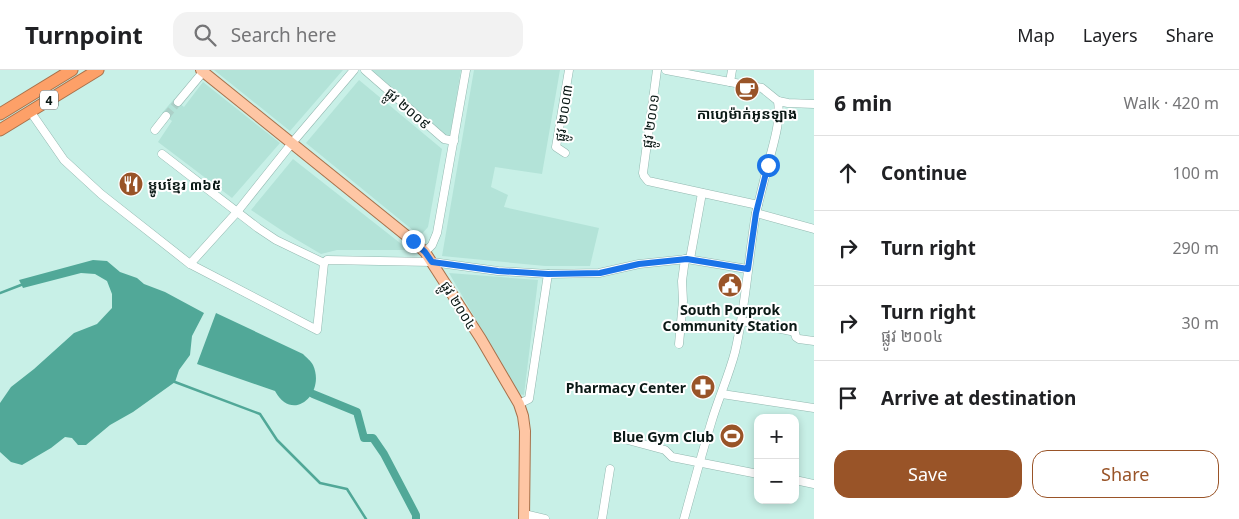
<!DOCTYPE html>
<html lang="en">
<head>
<meta charset="utf-8">
<style>
  body { margin:0; font-family:Georgia,"Noto Sans Khmer",serif; background:#f2f2f2; color:#202124 }
  .controls { position:absolute; right:15px; bottom:15px; display:grid; overflow:hidden; border-radius:10px; box-shadow:0 2px 8px #0003 }
  .controls button { width:45px; height:45px; display:grid; place-items:center; padding:0; border:0; border-bottom:1px solid #e0e0e0; background:#fff; color:#202124; font:25px sans-serif }
  .stop { position:absolute; width:15px; height:15px; margin:-11px; border:4px solid #1a73e8; border-radius:50%; background:#fff }
  .stop.end { background:#1a73e8; border-color:#fff; box-shadow:0 1px 5px #0008 }
  .list { margin:0; padding:0; list-style:none }
  h2 { display:flex; justify-content:space-between; align-items:center; height:65px; margin:0; padding:0 20px; font-size:21px }
  h2 small { font-size:16px; font-weight:400; color:#757577 }
  .list li { display:grid; grid-template-columns:32px 1fr auto; gap:15px; align-items:center; box-sizing:border-box; height:75px; padding:0 20px; border-top:1px solid #e0e0e0 }
  .list b { display:block; font-size:19px; white-space:nowrap }
  .list p { margin:0; font-size:16px; white-space:nowrap; color:#757577 }
  .list em { font-size:16px; font-style:normal; color:#757577 }
  .actions { display:flex; gap:10px; padding:15px 20px }
  .actions a { flex:1; padding:11px 0; border:1px solid #995428; border-radius:15px; text-align:center; font-size:18px; color:#995428 }
  .actions .main { background:#995428; color:#fff }
  .icon { flex:none; width:28px; height:28px; fill:none; stroke:currentColor; stroke-width:2; stroke-linecap:round; stroke-linejoin:round }
  .map { position:relative; flex:none; width:814px; height:449px; overflow:hidden }
  header { display:flex; align-items:center; gap:30px; box-sizing:border-box; height:70px; padding:0 25px; background:#fff; border-bottom:1px solid #e0e0e0 }
  header strong { font-size:24px }
  nav { display:flex; gap:28px; margin-inline-start:auto; font-size:18px }
  .search { width:350px; height:45px; background:#f2f2f2; display:flex; align-items:center; gap:12px; box-sizing:border-box; padding:0 18px; border-radius:15px; color:#757577; font-size:19px }
  main { display:flex }
  aside { flex:1; background:#fff }
  .map>svg:first-child { display:block }
</style>
</head>
<body>
<header>
<strong>Turnpoint</strong>
<div class="search"><svg class="icon" aria-label="search" viewBox="0 0 24 24"><circle cx="10" cy="10" r="6"/><path d="M15 15l6 6"/></svg>Search here</div>
<nav><a>Map</a><a>Layers</a><a>Share</a></nav>
</header>
<main>
<div class="map">
<svg width="814" height="449" viewBox="0 0 814 449">
  <rect width="100%" height="100%" fill="#c8f0e7"/>
  <!-- built -->
  <g fill="#b3e3d8">
    <polygon points="214,0 343,0 290,61"/>
    <polygon points="370,0 461,0 450,66 446,67"/>
    <polygon points="474,0 560,0 542,104 495,97 491,117 508,125 504,137 599,158 590,196 545,196 442,186"/>
    <polygon points="359,10 442,79 428,157 420,166 306,73"/>
    <polygon points="203,12 280,73 232,128 158,72 172,51 162,43 174,29 184,37"/>
    <polygon points="293,89 409,180 337,180 321,184 287,164 251,140"/>
    <polygon points="449,203 538,210 524,325 519,324"/>
  </g>
  <!-- water -->
  <g fill="#51a898">
    <polygon points="93,190 107,191 120,202 137,208 144,214 165,222 204,243 192,266 190,285 179,300 175,312 133,342 110,355 86,375 78,375 72,368 65,367 51,378 22,395 11,392 0,382 0,333 11,317 34,299 74,263 97,254 112,238 112,224 107,211 95,204 81,203 23,218 19,210"/>
    <path d="M216 243 303 284C306 287 311 291 313 295 326 323 293 354 275 321L197 294Z"/>
  </g>
  <g fill="none" stroke-linecap="round" stroke-linejoin="round">
    <!-- stream -->
    <g stroke="#51a898" stroke-width="2.5">
      <polyline points="0,223 21,215"/>
      <polyline points="175,312 260,344 277,370 320,413 347,419 366,449"/>
    </g>
    <!-- canal -->
    <polyline stroke="#51a898" stroke-width="8" points="313,324 357,342 364,368 373,368 384,384 416,445 416,449"/>
    <!-- minor-tunnel -->
    <polyline stroke="#acd0c8" stroke-width="8" stroke-dasharray="8 4" stroke-linecap="butt" points="166,46 178,32"/>
    <defs>
      <g id="minor">
        <polyline points="365,0 444,69 454,71"/>
        <polyline points="657,0 643,103 644,106 648,111 758,135"/>
        <polyline points="666,0 762,18 778,31 788,33 814,34"/>
        <polyline points="730,12 732,0"/>
        <polyline points="178,32 203,2"/>
        <polyline points="30,41 64,90 101,124 190,194 317,260 324,193"/>
        <polyline points="155,60 166,46"/>
        <polyline points="565,83 556,77 569,0"/>
        <polyline points="162,84 258,158 276,170 324,193"/>
        <polyline points="756,143 814,159"/>
        <polyline points="425,182 432,175 437,163 466,0"/>
        <polyline points="690,189 702,123"/>
        <polyline points="324,193 327,190 432,192 498,201 548,204 599,203 639,194 687,189 747,199"/>
        <polyline points="190,194 237,142 292,73 354,0"/>
        <polyline points="742,251 791,261 795,263 796,267 799,269 814,271"/>
        <polyline points="679,274 683,231 682,211 685,189"/>
        <polyline points="722,324 814,338"/>
        <polyline points="519,334 529,329 548,204"/>
        <polyline points="624,369 665,380 672,387 758,404"/>
        <polyline points="795,410 814,414"/>
        <polyline points="524,444 545,449"/>
        <polyline points="602,449 610,399"/>
        <path d="M684 449C693 416 702 383 712 350 719 327 729 305 735 282 746 236 748 189 756 143 760 127 764 110 768 95 773 74 781 53 778 31"/>
      </g>
      <polyline id="major" points="201,0 413,171 425,182 481,269 519,334 523,346 525,361 524,449"/>
      <g id="highway">
        <polyline points="0,44 72,0"/>
        <polyline points="0,60 98,0"/>
      </g>
    </defs>
    <!-- minor casing -->
    <use href="#minor" stroke="#93b8b0" stroke-width="9"/>
    <!-- major casing -->
    <use href="#major" stroke="#a8714b" stroke-width="12"/>
    <!-- highway casing -->
    <use href="#highway" stroke="#a8714b" stroke-width="13"/>
    <!-- minor -->
    <use href="#minor" stroke="#fff" stroke-width="8"/>
    <!-- major -->
    <use href="#major" stroke="#fec6a4" stroke-width="10"/>
    <!-- highway -->
    <use href="#highway" stroke="#fda068" stroke-width="11"/>
  </g>
  <g fill="none" stroke-linecap="round" stroke-linejoin="round">
    <!-- route -->
    <polyline stroke="#1a73e8" stroke-width="6" points="413,171 425,182 432,192 498,201 548,204 600,203 639,194 687,189 748,199 756,143 768,95"/>
  </g>
  <!-- icons -->
  <defs>
    <symbol id="cafe-disc" viewBox="-11 -11 22 22"><circle r="9.5" fill="#995428" stroke="#fff"/><path d="M-5.5-4.5H6V0H3Q3 3.5 0 3.5H-2.5Q-5.5 3.5-5.5 0ZM3-3.2v2h1.7v-2ZM-6 4.5H4V6H-6Z" fill="#fff"/></symbol>
    <symbol id="restaurant-disc" viewBox="-11 -11 22 22"><circle r="9.5" fill="#995428" stroke="#fff"/><path d="M-5-6h1v4h1v-4h1v4h1v-4h1v5L-1.5 .5V6h-2V.5L-5-1ZM5-6V6H3V1.5H1.5Q1.5-4 5-6Z" fill="#fff"/></symbol>
    <symbol id="civic-disc" viewBox="-11 -11 22 22"><circle r="9.5" fill="#995428" stroke="#fff"/><path d="M-.6-6.5H3V-4.5H.6V-3L4-1V1h2V6H-6V1h2V-1L-.6-3ZM-1.2 2.5V6h2.4V2.5Z" fill="#fff"/></symbol>
    <symbol id="pharmacy-disc" viewBox="-11 -11 22 22"><circle r="9.5" fill="#995428" stroke="#fff"/><path d="M-2-6h4v4h4v4h-4v4h-4v-4h-4v-4h4Z" fill="#fff"/></symbol>
    <symbol id="stadium-disc" viewBox="-11 -11 22 22"><circle r="9.5" fill="#995428" stroke="#fff"/><path d="M0-5a6.5 5 0 1 0 0 10a6.5 5 0 1 0 0-10ZM-3.5-1.8h7v3.6h-7Z" fill="#fff"/></symbol>
  </defs>
  <g fill-rule="evenodd">
    <use href="#cafe-disc" x="733" y="5" width="28" height="28"/>
    <use href="#restaurant-disc" x="117" y="100" width="28" height="28"/>
    <use href="#civic-disc" x="716" y="201" width="28" height="28"/>
    <use href="#pharmacy-disc" x="689" y="303" width="28" height="28"/>
    <use href="#stadium-disc" x="718" y="352" width="28" height="28"/>
  </g>
  <g text-anchor="middle" dominant-baseline="central" stroke-width="4" stroke-linejoin="round" paint-order="stroke">
    <!-- shield labels -->
    <rect fill="#fff" stroke="#545e5c" stroke-width="1" x="40" y="20.5" width="18" height="19" rx="4"/>
    <g font-size="12" font-weight="bold" fill="#0b1916">
      <text x="49" y="30">4</text>
    </g>
    <!-- street labels -->
    <g font-size="14" fill="#0b1916" stroke="#fff">
      <text transform="translate(408 38) rotate(41)">ផ្លូវ ២០០៩</text>
      <text transform="translate(563 43) rotate(-82)">ផ្លូវ ២០០៣</text>
      <text transform="translate(650 51) rotate(-82)">ផ្លូវ ២០០១</text>
      <text transform="translate(459 235) rotate(58)">ផ្លូវ ២០០៤</text>
    </g>
    <!-- poi labels -->
    <g font-size="14" font-weight="bold" fill="#0b1916" stroke="#fff">
      <text x="747" y="43">កាហ្វេម៉ាក់អូនឡាង</text>
      <text x="148" y="114" text-anchor="start">ម្ហូបខ្មែរ ៣៦៥</text>
      <text x="730" y="239">South Porprok<tspan x="730" dy="16">Community Station</tspan></text>
      <text x="686" y="317" text-anchor="end">Pharmacy Center</text>
      <text x="714" y="366" text-anchor="end">Blue Gym Club</text>
    </g>
  </g>
</svg>
<div class="controls">
<button>+</button>
<button>−</button>
</div>
<div class="stop" style="left:768px;top:95px"></div>
<div class="stop end" style="left:413px;top:171px"></div>
</div>
<aside>
<h2>6 min<small>Walk · 420 m</small></h2>
<ul class="list">
<li><svg class="icon" aria-label="ahead" viewBox="0 0 24 24"><path d="M12 20V5M6 11l6-6 6 6"/></svg><div><b>Continue</b></div><em>100 m</em></li>
<li><svg class="icon" aria-label="right" viewBox="0 0 24 24"><path d="M7 20v-9h11M14 6l5 5-5 5"/></svg><div><b>Turn right</b></div><em>290 m</em></li>
<li><svg class="icon" aria-label="right" viewBox="0 0 24 24"><path d="M7 20v-9h11M14 6l5 5-5 5"/></svg><div><b>Turn right</b><p>ផ្លូវ ២០០៤</p></div><em>30 m</em></li>
<li><svg class="icon" aria-label="arrive" viewBox="0 0 24 24"><path d="M6 21V4h12l-3 4 3 4H6"/></svg><div><b>Arrive at destination</b></div></li>
</ul>
<div class="actions"><a class="main">Save</a><a>Share</a></div>
</aside>
</main>
</body>
</html>
